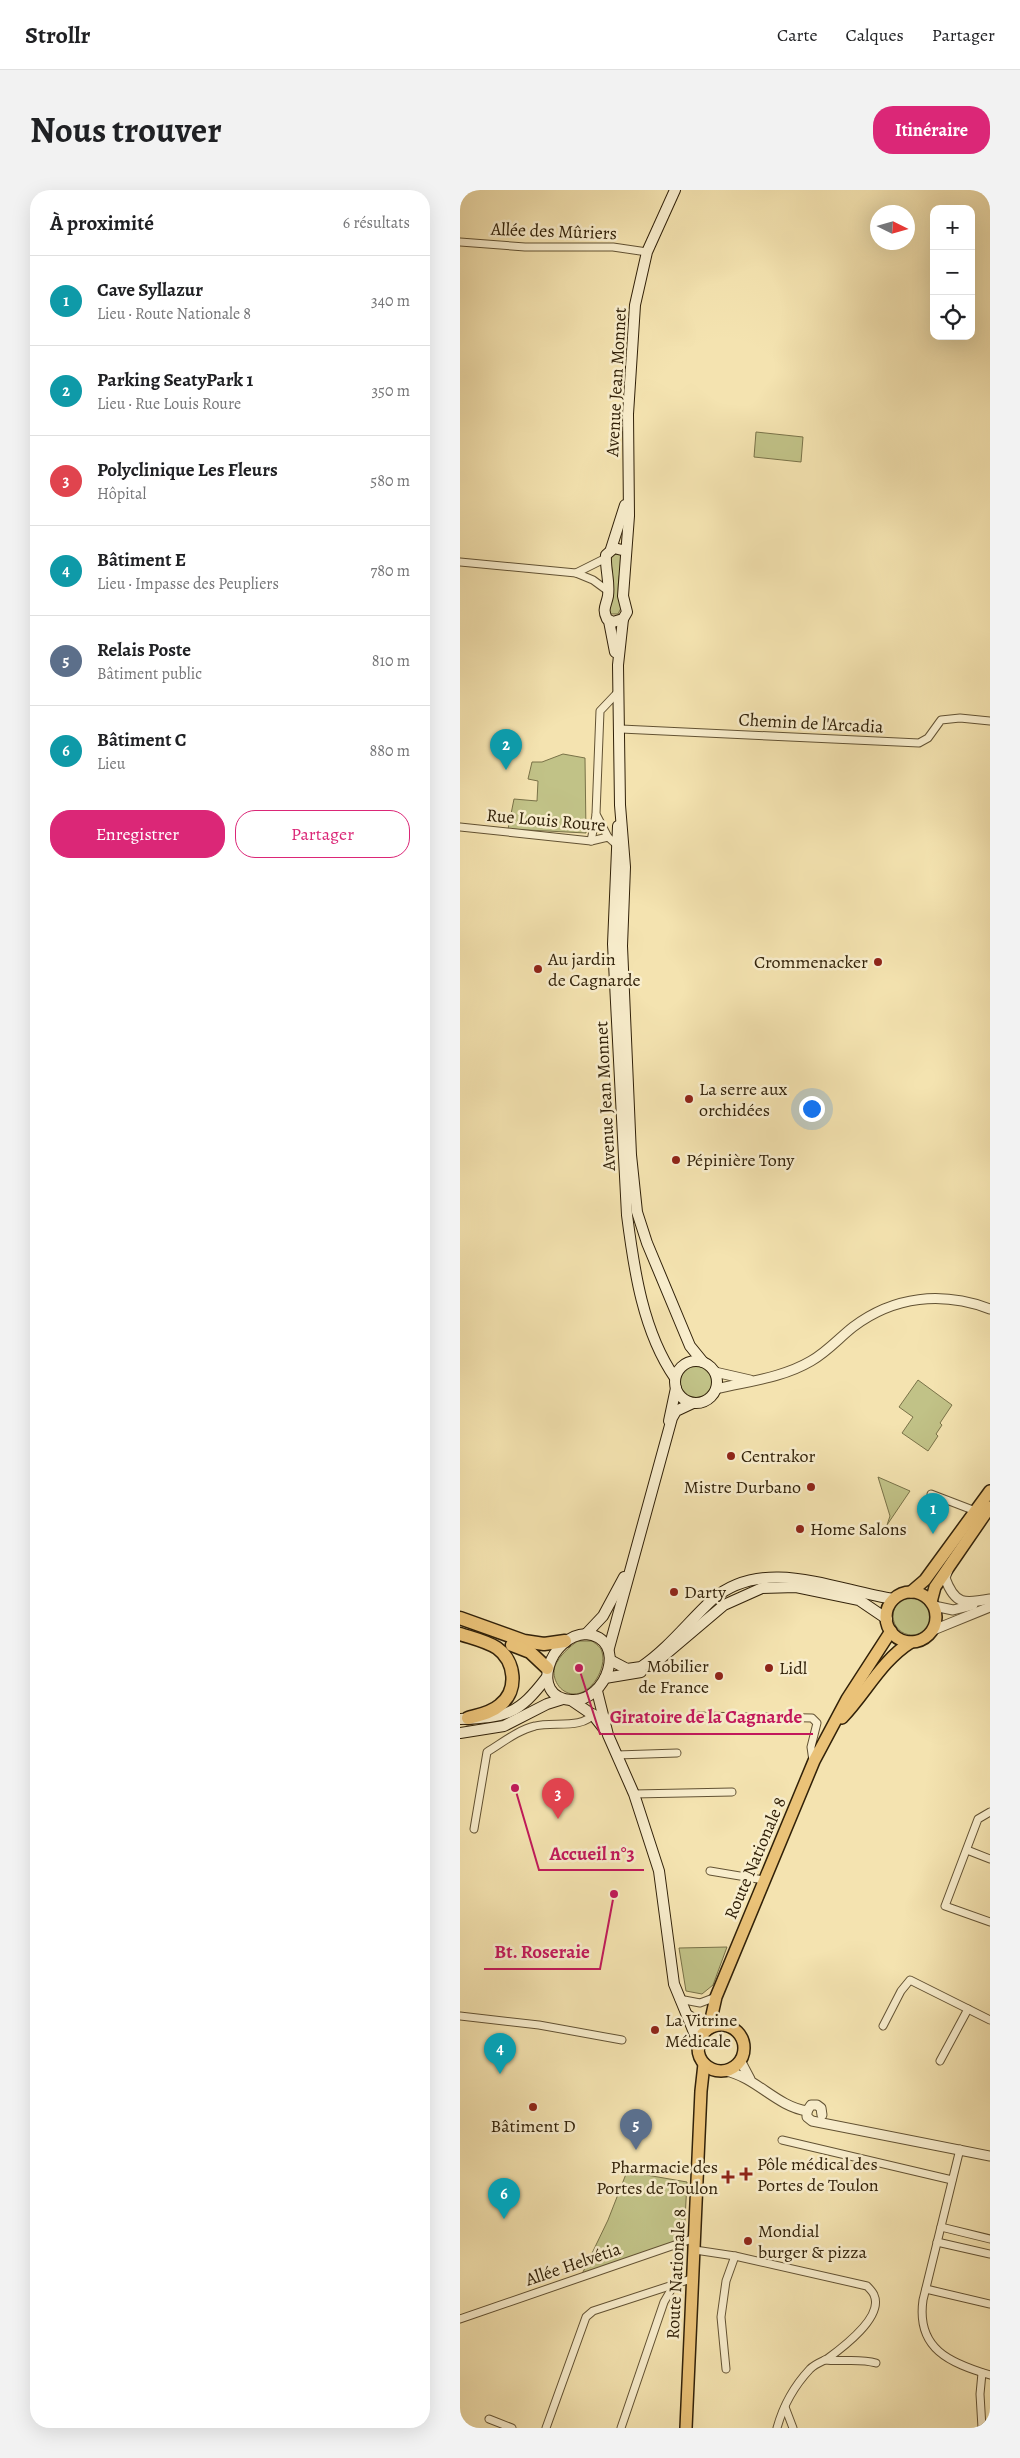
<!DOCTYPE html>
<html lang="fr">
<head>
<meta charset="utf-8">
<style>
  body { margin:0; font-family:Alegreya,serif; background:#f2f2f2; color:#202124 }
  .controls { position:absolute; right:15px; top:15px; display:grid; overflow:hidden; border-radius:10px; box-shadow:0 5px 20px #0002 }
  .controls button { width:45px; height:45px; display:grid; place-items:center; padding:0; border:0; border-bottom:1px solid #e0e0e0; background:#fff; color:#202124; font:25px sans-serif }
  .compass { position:absolute; left:410px; top:15px; width:45px; height:45px; border-radius:50%; background:#fff; box-shadow:0 5px 20px #0002; rotate:95deg }
  .you { position:absolute; left:351px; top:918px; width:18px; height:18px; margin:-12px; border:4px solid #fff; border-radius:50%; background:#1a73e8; box-shadow:0 0 0 8px #1a73e833 }
  .badge { display:grid; place-items:center; width:32px; height:32px; border-radius:50%; background:#db2777; color:#fff; font-size:16px; font-weight:700 }
  .pin { position:absolute; translate:-50% -41px; filter:drop-shadow(0 1px 2px #0008) }
  .pin::after { content:''; position:absolute; top:26px; width:18px; height:15px; background:inherit; clip-path:polygon(0 0,100% 0,50% 100%) }
  .list { margin:0; padding:0; list-style:none }
  h2 { display:flex; justify-content:space-between; align-items:center; height:65px; margin:0; padding:0 20px; font-size:21px }
  h2 small { font-size:16px; font-weight:400; color:#757577 }
  .list li { display:grid; grid-template-columns:32px 1fr auto; gap:15px; align-items:center; box-sizing:border-box; height:90px; padding:0 20px; border-top:1px solid #e0e0e0 }
  .list b { display:block; font-size:19px; white-space:nowrap }
  .list p { margin:0; font-size:16px; white-space:nowrap; color:#757577 }
  .list em { font-size:16px; font-style:normal; color:#757577 }
  .actions { display:flex; gap:10px; padding:15px 20px }
  .actions a { flex:1; padding:11px 0; border:1px solid #db2777; border-radius:20px; text-align:center; font-size:18px; color:#db2777 }
  .actions .main { background:#db2777; color:#fff }
  .icon { flex:none; width:28px; height:28px; fill:none; stroke:currentColor; stroke-width:2; stroke-linecap:round; stroke-linejoin:round }
  .map { position:relative; flex:none; width:530px; height:2238px; overflow:hidden; border-radius:20px }
  header { display:flex; align-items:center; gap:30px; box-sizing:border-box; height:70px; padding:0 25px; background:#fff; border-bottom:1px solid #e0e0e0 }
  header strong { font-size:24px }
  nav { display:flex; gap:28px; margin-inline-start:auto; font-size:18px }
  .intro { display:flex; align-items:center; justify-content:space-between; box-sizing:border-box; height:120px; padding:0 30px }
  h1 { margin:0; font-size:35px }
  .button { padding:12px 22px; border-radius:20px; background:#db2777; color:#fff; font-size:18px; font-weight:700 }
  main { display:flex; gap:30px; padding:0 30px }
  aside { flex:1; background:#fff; border-radius:20px; box-shadow:0 5px 20px #0002 }
  .map>svg:first-child { display:block }
</style>
</head>
<body>
<header>
<strong>Strollr</strong>
<nav><a>Carte</a><a>Calques</a><a>Partager</a></nav>
</header>
<div class="intro"><h1>Nous trouver</h1><a class="button">Itinéraire</a></div>
<main>
<aside>
<h2>À proximité<small>6 résultats</small></h2>
<ul class="list">
<li><span class="badge" style="background:#0f9aa8">1</span><div><b>Cave Syllazur</b><p>Lieu · Route Nationale 8</p></div><em>340 m</em></li>
<li><span class="badge" style="background:#0f9aa8">2</span><div><b>Parking SeatyPark 1</b><p>Lieu · Rue Louis Roure</p></div><em>350 m</em></li>
<li><span class="badge" style="background:#e0444e">3</span><div><b>Polyclinique Les Fleurs</b><p>Hôpital</p></div><em>580 m</em></li>
<li><span class="badge" style="background:#0f9aa8">4</span><div><b>Bâtiment E</b><p>Lieu · Impasse des Peupliers</p></div><em>780 m</em></li>
<li><span class="badge" style="background:#5c6f8a">5</span><div><b>Relais Poste</b><p>Bâtiment public</p></div><em>810 m</em></li>
<li><span class="badge" style="background:#0f9aa8">6</span><div><b>Bâtiment C</b><p>Lieu</p></div><em>880 m</em></li>
</ul>
<div class="actions"><a class="main">Enregistrer</a><a>Partager</a></div>
</aside>
<div class="map">
<svg width="530" height="2238" viewBox="0 0 530 2238">
  <rect width="100%" height="100%" fill="#f4e3b0"/>
  <filter id="stains"><feTurbulence type="fractalNoise" baseFrequency=".004" numOctaves="4"/><feColorMatrix values="0 0 0 0 .2 0 0 0 0 .09 0 0 0 0 .02 0 0 0 .5 -.17"/></filter>
  <radialGradient id="worn" r=".72"><stop offset=".6" stop-color="#630" stop-opacity="0"/><stop offset="1" stop-color="#630" stop-opacity=".3"/></radialGradient>
  <!-- green -->
  <g fill="#c1c287" stroke="#797248">
    <polygon points="296,242 343,247 341,272 294,267"/>
    <path d="M153 364H160L164 371C157 384 157 404 161 418L158 424H151L148 418C154 405 154 384 150 370Z"/>
    <polygon points="103,564 125,568 126,643 48,639 54,609 77,611 78,591 68,589 72,572 82,572"/>
    <circle cx="236" cy="1192" r="17"/>
    <polygon points="458,1190 492,1215 480,1233 482,1235 476,1244 478,1246 468,1261 442,1243 453,1227 439,1217"/>
    <polygon points="418,1287 450,1301 427,1335 430,1326"/>
    <circle cx="452" cy="1426" r="19"/>
    <path d="M118 1451H132C136 1454 141 1457 142 1462 147 1477 132 1505 113 1504 100 1503 91 1489 95 1476 99 1466 110 1456 118 1451Z"/>
    <polygon points="267,1757 253,1795 242,1804 226,1801 219,1758"/>
    <polygon points="169,1982 227,1992 224,2048 122,2084 148,2030 166,1984"/>
  </g>
  <g fill="none" stroke-linecap="round" stroke-linejoin="round">
    <defs>
      <g id="minor">
        <polyline points="0,52 65,57 153,57 187,62"/>
        <polyline points="0,372 116,383 133,390 148,401"/>
        <polyline points="116,383 146,368"/>
        <polyline points="161,539 459,553 468,548 481,530 500,528 530,531"/>
        <polyline points="0,637 131,651 148,647 159,657"/>
        <polyline points="148,647 136,624 140,521 159,501"/>
        <polyline points="131,651 136,625"/>
        <polyline points="471,1304 518,1322"/>
        <polyline points="239,1526 352,1528 357,1533 351,1557 353,1571"/>
        <polyline points="157,1565 217,1563"/>
        <polyline points="174,1604 272,1602"/>
        <polyline points="530,1622 518,1629 485,1716 530,1732"/>
        <path d="M14 1639 27 1562C42 1553 58 1540 75 1536 92 1531 123 1540 134 1523"/>
        <polyline points="507,1660 530,1669"/>
        <polyline points="250,1681 304,1690"/>
        <polyline points="219,1809 240,1813 256,1807"/>
        <polyline points="0,1826 79,1835 162,1850"/>
        <polyline points="423,1836 441,1801 450,1790 530,1830"/>
        <polyline points="480,1871 508,1819"/>
        <polyline points="322,1950 492,1990"/>
        <path d="M500 1959 463 2110C456 2159 490 2173 530 2185"/>
        <polyline points="481,2037 530,2049"/>
        <polyline points="477,2052 530,2064"/>
        <path d="M235 2060 275 2066 407 2096C409 2098 413 2102 414 2105 424 2127 382 2158 367 2169 361 2172 355 2174 350 2179 335 2195 323 2216 317 2238"/>
        <polyline points="466,2099 530,2114"/>
        <polyline points="0,2129 235,2048"/>
        <path d="M365 2170C383 2172 399 2168 416 2173"/>
        <polyline points="266,2179 261,2127 266,2091 275,2066"/>
        <polyline points="522,2183 520,2204 522,2238"/>
        <polyline points="325,2217 333,2238"/>
        <polyline points="29,2229 52,2238"/>
        <polyline points="86,2238 126,2127 133,2121 234,2088"/>
        <polyline points="161,2238 204,2112 215,2093"/>
      </g>
      <g id="tertiary">
        <polyline points="255,1182 290,1190"/>
        <path d="M256 1199C289 1191 322 1188 351 1171 367 1162 379 1148 393 1137 434 1106 482 1101 530 1119"/>
        <path d="M488 1380 485 1388C495 1415 504 1414 530 1409"/>
        <polyline points="474,1416 493,1420 513,1415"/>
        <polyline points="471,1441 530,1417"/>
        <polyline points="280,1870 290,1889"/>
        <path d="M266 1881C297 1888 316 1916 347 1921"/>
        <polyline points="347,1921 347,1927 352,1931 530,1966"/>
        <polyline points="347,1921 351,1915 357,1915 361,1918 362,1925"/>
      </g>
      <g id="secondary">
        <polyline points="151,359 165,315"/>
        <path d="M166 361 154 358 146 365C145 379 150 391 148 406 146 416 142 419 147 429L153 432 163 429 167 422 163 406 169 326 168 224 175 115 187 62 215 0"/>
        <polyline points="163,429 158,475 160,615 165,677 162,756 171,965 177,1022 187,1053 230,1156 243,1172"/>
        <polyline points="149,431 155,462"/>
        <path d="M158 636 153 754 167 1025C174 1080 183 1142 215 1188"/>
        <circle cx="236" cy="1192" r="21"/>
        <polyline points="209,1231 216,1198"/>
        <path d="M126 1444C169 1448 147 1513 111 1510 68 1507 90 1445 126 1444Z"/>
        <polyline points="126,1444 143,1426 164,1387"/>
        <polyline points="149,1458 212,1228 216,1221 233,1213"/>
        <path d="M150 1470 167 1479 181 1477C208 1459 229 1431 253 1409 305 1365 377 1401 434 1409"/>
        <polyline points="199,1470 264,1415 302,1398 336,1397 399,1410 427,1429"/>
        <polyline points="145,1488 181,1482"/>
        <polyline points="137,1501 148,1545 174,1604 199,1681 214,1794 240,1857"/>
        <polyline points="111,1510 133,1525 144,1539"/>
        <path d="M0 1529C47 1527 58 1525 87 1487"/>
        <polyline points="0,1543 44,1536 87,1514 103,1509"/>
        <polyline points="229,1826 246,1841"/>
      </g>
      <g id="primary">
        <polyline points="451,1402 465,1390 530,1301"/>
        <circle cx="451" cy="1427" r="25"/>
        <polyline points="471,1412 475,1397 530,1317"/>
        <path d="M382 1528C406 1503 421 1471 451 1452"/>
        <circle cx="261" cy="1858" r="23"/>
        <polyline points="249,1838 256,1807 354,1571 387,1509 431,1441"/>
        <polyline points="226,2238 241,1901 244,1874"/>
      </g>
      <g id="motorway">
        <polyline points="0,1428 64,1451 84,1454 105,1451"/>
        <path d="M0 1444C12 1448 26 1451 37 1458 55 1471 59 1500 40 1515 31 1523 19 1525 8 1528"/>
        <polyline points="52,1455 70,1462 87,1478"/>
      </g>
    </defs>
    <!-- minor casing -->
    <use href="#minor" stroke="#625233" stroke-width="9"/>
    <!-- tertiary casing -->
    <use href="#tertiary" stroke="#625233" stroke-width="11"/>
    <!-- secondary casing -->
    <use href="#secondary" stroke="#312109" stroke-width="12"/>
    <!-- primary casing -->
    <use href="#primary" stroke="#312109" stroke-width="14"/>
    <!-- motorway casing -->
    <use href="#motorway" stroke="#312109" stroke-width="15"/>
    <!-- minor -->
    <use href="#minor" stroke="#f8edcc" stroke-width="7"/>
    <!-- tertiary -->
    <use href="#tertiary" stroke="#f8edcc" stroke-width="9"/>
    <!-- secondary -->
    <use href="#secondary" stroke="#f8edcc" stroke-width="10"/>
    <!-- primary -->
    <use href="#primary" stroke="#eac278" stroke-width="11"/>
    <!-- motorway -->
    <use href="#motorway" stroke="#eac278" stroke-width="12"/>
  </g>
  <!-- markers -->
  <g fill="#8f2418" stroke="#f8edcc" stroke-width="2">
    <circle cx="418" cy="772" r="5"/>
    <circle cx="78" cy="779" r="5"/>
    <circle cx="229" cy="909" r="5"/>
    <circle cx="216" cy="970" r="5"/>
    <circle cx="271" cy="1266" r="5"/>
    <circle cx="351" cy="1297" r="5"/>
    <circle cx="340" cy="1339" r="5"/>
    <circle cx="214" cy="1402" r="5"/>
    <circle cx="309" cy="1478" r="5"/>
    <circle cx="259" cy="1486" r="5"/>
    <circle cx="195" cy="1840" r="5"/>
    <circle cx="73" cy="1917" r="5"/>
    <path d="M283.5 1976.5h5v5h5v5h-5v5h-5v-5h-5v-5h5z"/>
    <path d="M265.5 1979.5h5v5h5v5h-5v5h-5v-5h-5v-5h5z"/>
    <circle cx="288" cy="2051" r="5"/>
  </g>
  <g text-anchor="middle" dominant-baseline="central" stroke-width="5" stroke-linejoin="round" paint-order="stroke">
    <!-- street labels -->
    <g font-size="18" fill="#312109" stroke="#f8edcc">
      <text transform="translate(94 41) rotate(2)">Allée des Mûriers</text>
      <text transform="translate(156 192) rotate(-87)">Avenue Jean Monnet</text>
      <text transform="translate(351 533) rotate(3)">Chemin de l'Arcadia</text>
      <text transform="translate(86 630) rotate(5)">Rue Louis Roure</text>
      <text transform="translate(145 906) rotate(-93)">Avenue Jean Monnet</text>
      <text transform="translate(295 1668) rotate(-67)">Route Nationale 8</text>
      <text transform="translate(113 2074) rotate(-19)">Allée Helvétia</text>
      <text transform="translate(216 2084) rotate(-87)">Route Nationale 8</text>
    </g>
    <!-- poi labels -->
    <g font-size="18" fill="#312109" stroke="#f8edcc" text-anchor="start">
      <text x="88" y="769">Au jardin<tspan x="88" dy="21">de Cagnarde</tspan></text>
      <text x="408" y="772" text-anchor="end">Crommenacker</text>
      <text x="239" y="899">La serre aux<tspan x="239" dy="21">orchidées</tspan></text>
      <text x="226" y="970">Pépinière Tony</text>
      <text x="281" y="1266">Centrakor</text>
      <text x="341" y="1297" text-anchor="end">Mistre Durbano</text>
      <text x="350" y="1339">Home Salons</text>
      <text x="224" y="1402">Darty</text>
      <text x="249" y="1476" text-anchor="end">Mobilier<tspan x="249" dy="21">de France</tspan></text>
      <text x="319" y="1478">Lidl</text>
      <text x="205" y="1830">La Vitrine<tspan x="205" dy="21">Médicale</tspan></text>
      <text x="73" y="1936" text-anchor="middle">Bâtiment D</text>
      <text x="297" y="1974">Pôle médical des<tspan x="297" dy="21">Portes de Toulon</tspan></text>
      <text x="258" y="1977" text-anchor="end">Pharmacie des<tspan x="258" dy="21">Portes de Toulon</tspan></text>
      <text x="298" y="2041">Mondial<tspan x="298" dy="21">burger &amp; pizza</tspan></text>
    </g>
  </g>
  <!-- callouts -->
  <path fill="none" stroke="#c2185b" stroke-width="2" d="M119 1478L140 1544H353M55 1598L79 1680H184M154 1704L140 1779H24"/>
  <g fill="#c2185b" stroke="#f8edcc" stroke-width="2">
    <circle cx="119" cy="1478" r="5"/>
    <circle cx="55" cy="1598" r="5"/>
    <circle cx="154" cy="1704" r="5"/>
  </g>
  <g font-size="19" text-anchor="middle" font-weight="bold" fill="#c2185b" stroke="#f8edcc" stroke-width="5" stroke-linejoin="round" paint-order="stroke">
    <text x="246" y="1533">Giratoire de la Cagnarde</text>
    <text x="132" y="1670">Accueil n°3</text>
    <text x="82" y="1768">Bt. Roseraie</text>
  </g>
  <rect width="100%" height="100%" filter="url(#stains)"/>
  <rect width="100%" height="100%" fill="url(#worn)"/>
</svg>
<div class="controls">
<button>+</button>
<button>−</button>
<button><svg class="icon" aria-label="locate" viewBox="0 0 24 24"><circle cx="12" cy="12" r="6"/><path d="M12 2v4M12 18v4M2 12h4M18 12h4"/></svg></button>
</div>
<svg class="compass" viewBox="-18 -18 36 36"><path d="M0-13l5 13h-10z" fill="#e53935"/><path d="M0 13l5-13h-10z" fill="#757577"/></svg>
<div class="you"></div>
<div class="pin badge" style="left:473px;top:1344px;background:#0f9aa8">1</div>
<div class="pin badge" style="left:46px;top:580px;background:#0f9aa8">2</div>
<div class="pin badge" style="left:98px;top:1629px;background:#e0444e">3</div>
<div class="pin badge" style="left:40px;top:1884px;background:#0f9aa8">4</div>
<div class="pin badge" style="left:176px;top:1960px;background:#5c6f8a">5</div>
<div class="pin badge" style="left:44px;top:2029px;background:#0f9aa8">6</div>
</div>
</main>
</body>
</html>
